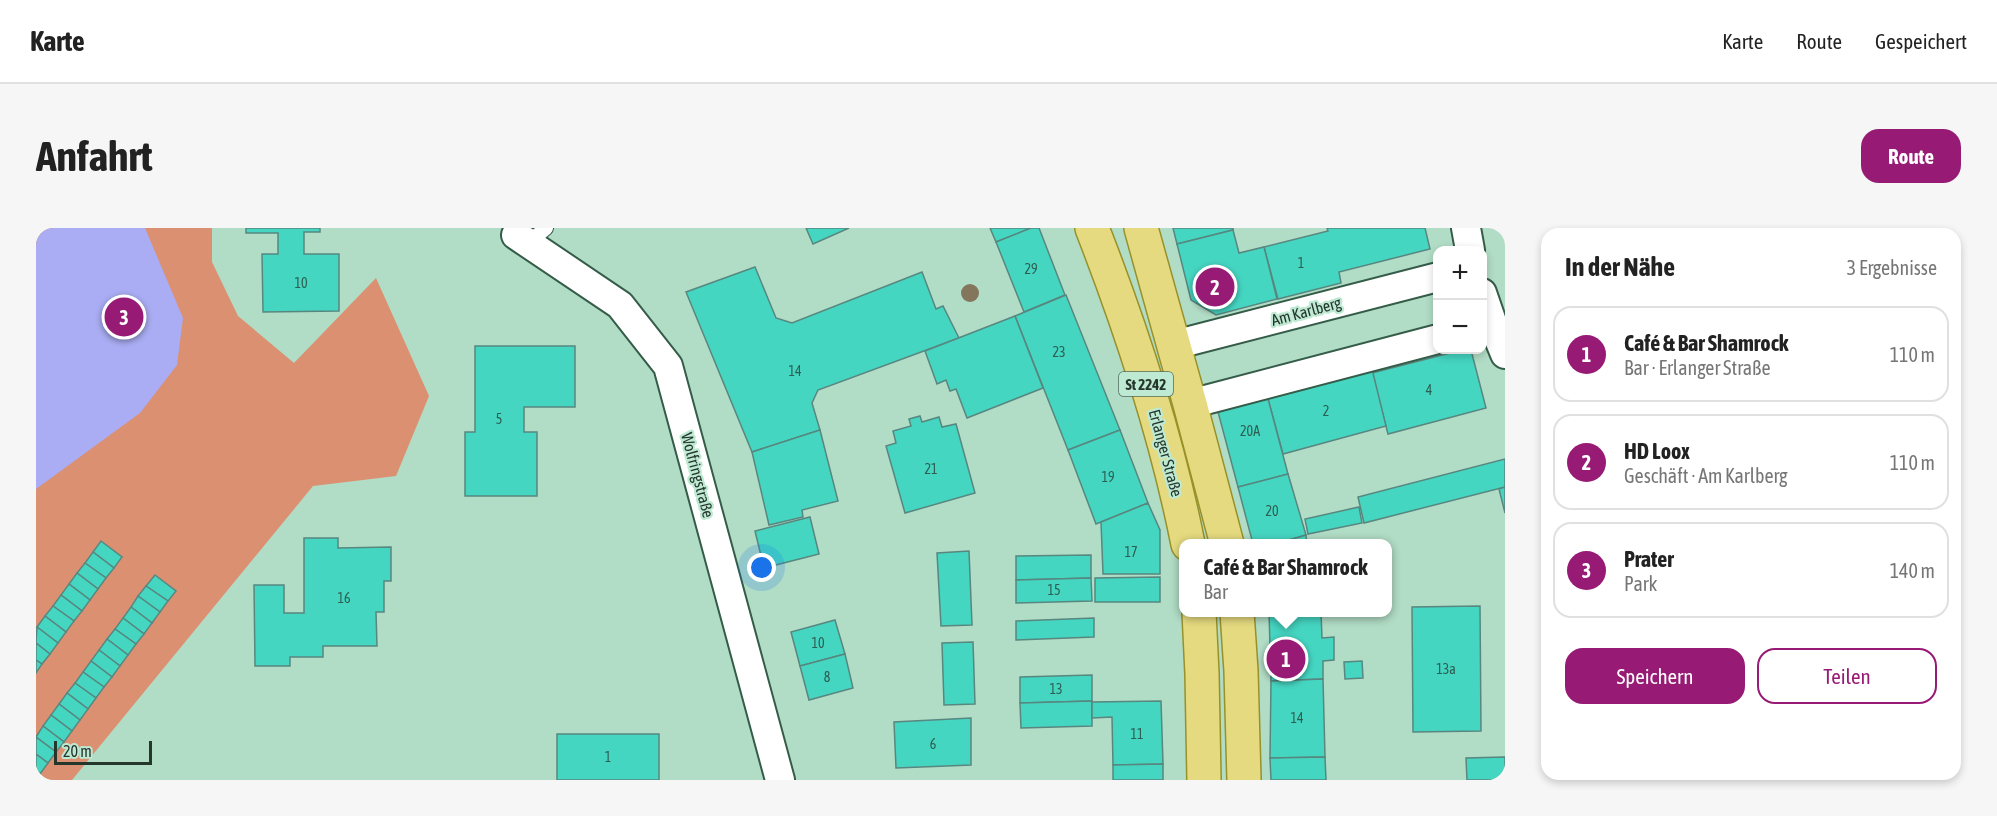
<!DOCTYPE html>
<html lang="de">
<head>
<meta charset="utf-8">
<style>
  body { margin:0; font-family:"Asap Condensed",sans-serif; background:#f6f6f6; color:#222 }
  .controls { position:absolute; right:18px; top:18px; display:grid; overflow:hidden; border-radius:12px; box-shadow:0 3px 9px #0003 }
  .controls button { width:54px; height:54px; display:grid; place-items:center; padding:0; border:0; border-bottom:2px solid #e0e0e0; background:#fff; color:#222; font:30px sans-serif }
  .scale { position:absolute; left:18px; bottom:15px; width:98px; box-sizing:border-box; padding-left:6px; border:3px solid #25362d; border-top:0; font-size:16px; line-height:21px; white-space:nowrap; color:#25362d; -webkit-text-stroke:4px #bee9d2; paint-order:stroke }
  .you { position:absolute; left:726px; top:340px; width:21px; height:21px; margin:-15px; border:4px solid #fff; border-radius:50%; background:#1a73e8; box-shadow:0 0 0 9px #1a73e833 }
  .badge { display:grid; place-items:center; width:39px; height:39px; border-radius:50%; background:#971b75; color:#fff; font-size:20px; font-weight:700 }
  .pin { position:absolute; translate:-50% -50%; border:3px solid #fff; box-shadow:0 2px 6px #0006 }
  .popup { position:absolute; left:1143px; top:311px; width:213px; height:78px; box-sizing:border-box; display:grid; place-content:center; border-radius:12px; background:#fff; filter:drop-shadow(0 2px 4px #0005); font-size:20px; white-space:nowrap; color:#767676 }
  .popup b { font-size:22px; color:#222 }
  .popup::after { content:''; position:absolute; left:50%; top:100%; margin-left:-12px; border:12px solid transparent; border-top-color:#fff }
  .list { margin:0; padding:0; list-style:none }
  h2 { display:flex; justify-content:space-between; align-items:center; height:78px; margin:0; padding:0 24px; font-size:26px }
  h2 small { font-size:20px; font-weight:400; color:#767676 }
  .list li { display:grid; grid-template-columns:39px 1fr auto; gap:18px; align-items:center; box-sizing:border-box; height:96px; margin:0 12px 12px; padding:0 12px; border:2px solid #e0e0e0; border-radius:18px }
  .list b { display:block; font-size:22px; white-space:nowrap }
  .list p { margin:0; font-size:20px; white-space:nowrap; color:#767676 }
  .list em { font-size:20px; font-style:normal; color:#767676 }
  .actions { display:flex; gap:12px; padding:18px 24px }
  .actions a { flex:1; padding:14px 0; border:2px solid #971b75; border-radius:18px; text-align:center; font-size:21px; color:#971b75 }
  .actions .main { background:#971b75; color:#fff }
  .map { position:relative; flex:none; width:1469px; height:552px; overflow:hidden; border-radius:18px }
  header { display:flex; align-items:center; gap:36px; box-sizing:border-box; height:84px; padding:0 30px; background:#fff; border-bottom:2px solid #e0e0e0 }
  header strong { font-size:28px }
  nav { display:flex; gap:33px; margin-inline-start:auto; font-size:21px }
  .intro { display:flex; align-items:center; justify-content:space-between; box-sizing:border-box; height:144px; padding:0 36px }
  h1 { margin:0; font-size:42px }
  .button { padding:15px 27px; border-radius:18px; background:#971b75; color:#fff; font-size:21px; font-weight:700 }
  main { display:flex; gap:36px; padding:0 36px }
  aside { flex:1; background:#fff; border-radius:18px; box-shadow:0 3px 9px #0003 }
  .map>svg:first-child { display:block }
</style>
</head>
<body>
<header>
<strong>Karte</strong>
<nav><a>Karte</a><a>Route</a><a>Gespeichert</a></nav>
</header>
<div class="intro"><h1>Anfahrt</h1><a class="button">Route</a></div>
<main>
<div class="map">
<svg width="1469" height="552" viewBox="0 0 1469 552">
  <rect width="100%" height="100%" fill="#b1dcc5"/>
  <!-- green -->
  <polygon fill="#db9072" points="0,0 176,0 176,34 202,88 258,135 340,50 393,168 360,248 277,258 36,552 0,552"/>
  <!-- water -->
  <polygon fill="#aaadf3" points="0,0 109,0 147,90 141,137 104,185 0,261"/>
  <!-- building -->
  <g fill="#45d6c2" stroke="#57877f" stroke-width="1.5">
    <polygon points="210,0 284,0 284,4 268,4 268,26 303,26 303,83 227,84 226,26 242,26 242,5 210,5"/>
    <polygon points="770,0 813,0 777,16"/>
    <polygon points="954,0 995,0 960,14"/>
    <polygon points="995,0 1003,0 1029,67 988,84 960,14"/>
    <polygon points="1137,0 1197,0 1197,2 1141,16"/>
    <polygon points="1291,0 1389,0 1394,21 1303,44 1305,55 1242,71 1228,19 1292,3"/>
    <polygon points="1197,2 1203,25 1228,19 1241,71 1180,87 1155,72 1141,16"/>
    <polygon points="719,39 740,90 756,95 886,44 900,81 907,78 923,110 782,162 776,175 784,202 716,224 650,64"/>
    <polygon points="1030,67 1084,202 1032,222 979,88"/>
    <polygon points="979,88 1007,160 931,190 920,161 914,163 910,152 901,156 889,123"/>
    <polygon points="439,118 539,118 539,179 488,179 488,204 501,204 501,268 429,268 429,204 439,204"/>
    <polygon points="1426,122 1435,122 1450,180 1352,206 1336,145"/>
    <polygon points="1335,137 1350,198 1247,226 1231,167"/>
    <polygon points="1231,167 1252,246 1202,259 1181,180"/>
    <polygon points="884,188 886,194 903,189 906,199 920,196 939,265 869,285 850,218 860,215 857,203 875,198 873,191"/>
    <polygon points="784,202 802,273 766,282 767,289 733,297 716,224"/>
    <polygon points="1084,202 1112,275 1060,296 1032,222"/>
    <polygon points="1469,231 1469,259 1328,295 1322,269"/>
    <polygon points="1252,246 1270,307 1240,316 1217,316 1202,259"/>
    <polygon points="1469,259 1469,285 1463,261"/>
    <polygon points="1112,275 1124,302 1124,346 1067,346 1065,294"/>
    <polygon points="1323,279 1326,295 1272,306 1269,291"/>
    <polygon points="774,289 783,326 728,340 719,303"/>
    <polygon points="1270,307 1271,316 1240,316"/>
    <polygon points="268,310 302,310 302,320 355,319 355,353 348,353 348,384 340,384 341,418 287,418 287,429 254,429 254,438 219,438 218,357 248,357 248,385 268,385"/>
    <polygon points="65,313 86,329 78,340 57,324"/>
    <polygon points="933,323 936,397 905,398 901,325"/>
    <polygon points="57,324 78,340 70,350 49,335"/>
    <polygon points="1055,327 1055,350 980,352 980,328"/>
    <polygon points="49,335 70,350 62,361 41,345"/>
    <polygon points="41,345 62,361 54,372 33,356"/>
    <polygon points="119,347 140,363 132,373 110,358"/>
    <polygon points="1124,349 1124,374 1059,374 1059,350"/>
    <polygon points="1055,350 1056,373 980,375 980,352"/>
    <polygon points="33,356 54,372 46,383 25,367"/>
    <polygon points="110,358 132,373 124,384 102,368"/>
    <polygon points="25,367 46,383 38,393 17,378"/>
    <polygon points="102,368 124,384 116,395 95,379"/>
    <polygon points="17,378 38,393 30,404 9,388"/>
    <polygon points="1444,378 1445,503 1377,504 1376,379"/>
    <polygon points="95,379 116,395 108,406 87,390"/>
    <polygon points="1233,384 1285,384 1286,410 1298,409 1298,432 1287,433 1287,451 1235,453"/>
    <polygon points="9,388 30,404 22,415 1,399"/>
    <polygon points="87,390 108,406 100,416 79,401"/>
    <polygon points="1058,390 1058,409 980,412 980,393"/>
    <polygon points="799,392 809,426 764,438 755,404"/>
    <polygon points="1,399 22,415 14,426 0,415"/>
    <polygon points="79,401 100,416 92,427 71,411"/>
    <polygon points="71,411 92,427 84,438 63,422"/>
    <polygon points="937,414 939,476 908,477 906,415"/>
    <polygon points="0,415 14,426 6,436 0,432"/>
    <polygon points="63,422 84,438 76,449 55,433"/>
    <polygon points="809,426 817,460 773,472 764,438"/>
    <polygon points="0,432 6,436 0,445"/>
    <polygon points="55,433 76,449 68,459 47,444"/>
    <polygon points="1326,433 1327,450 1309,451 1308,434"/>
    <polygon points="47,444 68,459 60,470 39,455"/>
    <polygon points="1056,447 1056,473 984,475 984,449"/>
    <polygon points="1287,451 1289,529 1234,530 1235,453"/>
    <polygon points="39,455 60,470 52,481 31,465"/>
    <polygon points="31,465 52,481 44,492 23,476"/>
    <polygon points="1056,473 1056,498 985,500 984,475"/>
    <polygon points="1125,473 1127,536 1077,537 1076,489 1056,490 1056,474"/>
    <polygon points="23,476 44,492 36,503 15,487"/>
    <polygon points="15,487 36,503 28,514 7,498"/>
    <polygon points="935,490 935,537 860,540 858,494"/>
    <polygon points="7,498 28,514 20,524 0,509"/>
    <rect x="521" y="506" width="102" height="46"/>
    <polygon points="0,509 20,524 12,535 0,526"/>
    <polygon points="0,526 12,535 4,546 0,543"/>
    <polygon points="1289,529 1290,552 1235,552 1234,530"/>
    <polygon points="1469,529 1469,552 1431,552 1430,530"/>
    <polygon points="1127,536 1127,552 1077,552 1077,537"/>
  </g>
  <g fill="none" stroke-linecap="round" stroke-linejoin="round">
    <defs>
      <polyline id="lane" points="492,15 510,0"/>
      <g id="street">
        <polyline points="1430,0 1434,22"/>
        <polyline points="480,7 584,77 632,138 744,552"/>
        <polyline points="1446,65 1457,97 1469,126"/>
        <polyline points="1138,117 1402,49"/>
        <polyline points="1154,176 1402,111"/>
      </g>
      <g id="primary">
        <path d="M1056 0C1095 100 1131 210 1152 316"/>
        <polyline points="1105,0 1154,176 1191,316"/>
        <polyline points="1163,384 1166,446 1168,552"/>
        <polyline points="1201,384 1205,443 1208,552"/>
      </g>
    </defs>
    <!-- lane casing -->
    <use href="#lane" stroke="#355c49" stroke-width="16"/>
    <!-- street casing -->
    <use href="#street" stroke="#355c49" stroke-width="32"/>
    <!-- primary casing -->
    <use href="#primary" stroke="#97912a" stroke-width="36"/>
    <!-- lane -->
    <use href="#lane" stroke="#fff" stroke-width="14"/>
    <!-- street -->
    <use href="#street" stroke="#fff" stroke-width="28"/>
    <!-- primary -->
    <use href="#primary" stroke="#e5da7f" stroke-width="33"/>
  </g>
  <!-- trees -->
  <circle fill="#83765d" cx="934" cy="65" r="9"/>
  <g text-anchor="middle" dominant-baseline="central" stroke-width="4.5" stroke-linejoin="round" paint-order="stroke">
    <!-- number labels -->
    <g font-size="14" fill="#2d5e52">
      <text x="1265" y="35">1</text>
      <text x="995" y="41">29</text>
      <text x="265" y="55">10</text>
      <text x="1023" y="124">23</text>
      <text x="759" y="143">14</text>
      <text x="1393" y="162">4</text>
      <text x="1290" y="183">2</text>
      <text x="463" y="191">5</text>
      <text x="1214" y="203">20A</text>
      <text x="895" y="241">21</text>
      <text x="1072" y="249">19</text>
      <text x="1236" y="283">20</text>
      <text x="1095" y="324">17</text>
      <text x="1018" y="362">15</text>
      <text x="308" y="370">16</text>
      <text x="782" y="415">10</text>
      <text x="1410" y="441">13a</text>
      <text x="791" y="449">8</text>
      <text x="1020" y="461">13</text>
      <text x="1261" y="490">14</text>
      <text x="1101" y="506">11</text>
      <text x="897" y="516">6</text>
      <text x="572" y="529">1</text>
    </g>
    <!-- shield labels -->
    <rect fill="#bee9d2" stroke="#536c5e" stroke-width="1.5" x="1083" y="144" width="54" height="24" rx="4.5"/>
    <g font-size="15" font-weight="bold" fill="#25362d">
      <text x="1110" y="156">St 2242</text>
    </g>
    <!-- street labels -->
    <g font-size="16" fill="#25362d" stroke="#bee9d2">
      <text transform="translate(1270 83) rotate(-15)">Am Karlberg</text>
      <text transform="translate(1130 225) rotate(75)">Erlanger Straße</text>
      <text transform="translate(662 247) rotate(75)">Wolfringstraße</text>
    </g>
  </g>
</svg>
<div class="controls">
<button>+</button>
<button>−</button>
</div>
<div class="scale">20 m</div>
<div class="you"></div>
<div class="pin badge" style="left:1250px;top:431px">1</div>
<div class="popup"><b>Café &amp; Bar Shamrock</b>Bar</div>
<div class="pin badge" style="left:1179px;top:59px">2</div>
<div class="pin badge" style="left:88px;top:89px">3</div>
</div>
<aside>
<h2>In der Nähe<small>3 Ergebnisse</small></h2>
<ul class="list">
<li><span class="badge">1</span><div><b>Café &amp; Bar Shamrock</b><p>Bar · Erlanger Straße</p></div><em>110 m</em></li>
<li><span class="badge">2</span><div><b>HD Loox</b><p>Geschäft · Am Karlberg</p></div><em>110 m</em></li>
<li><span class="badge">3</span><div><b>Prater</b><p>Park</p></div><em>140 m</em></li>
</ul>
<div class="actions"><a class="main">Speichern</a><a>Teilen</a></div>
</aside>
</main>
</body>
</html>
